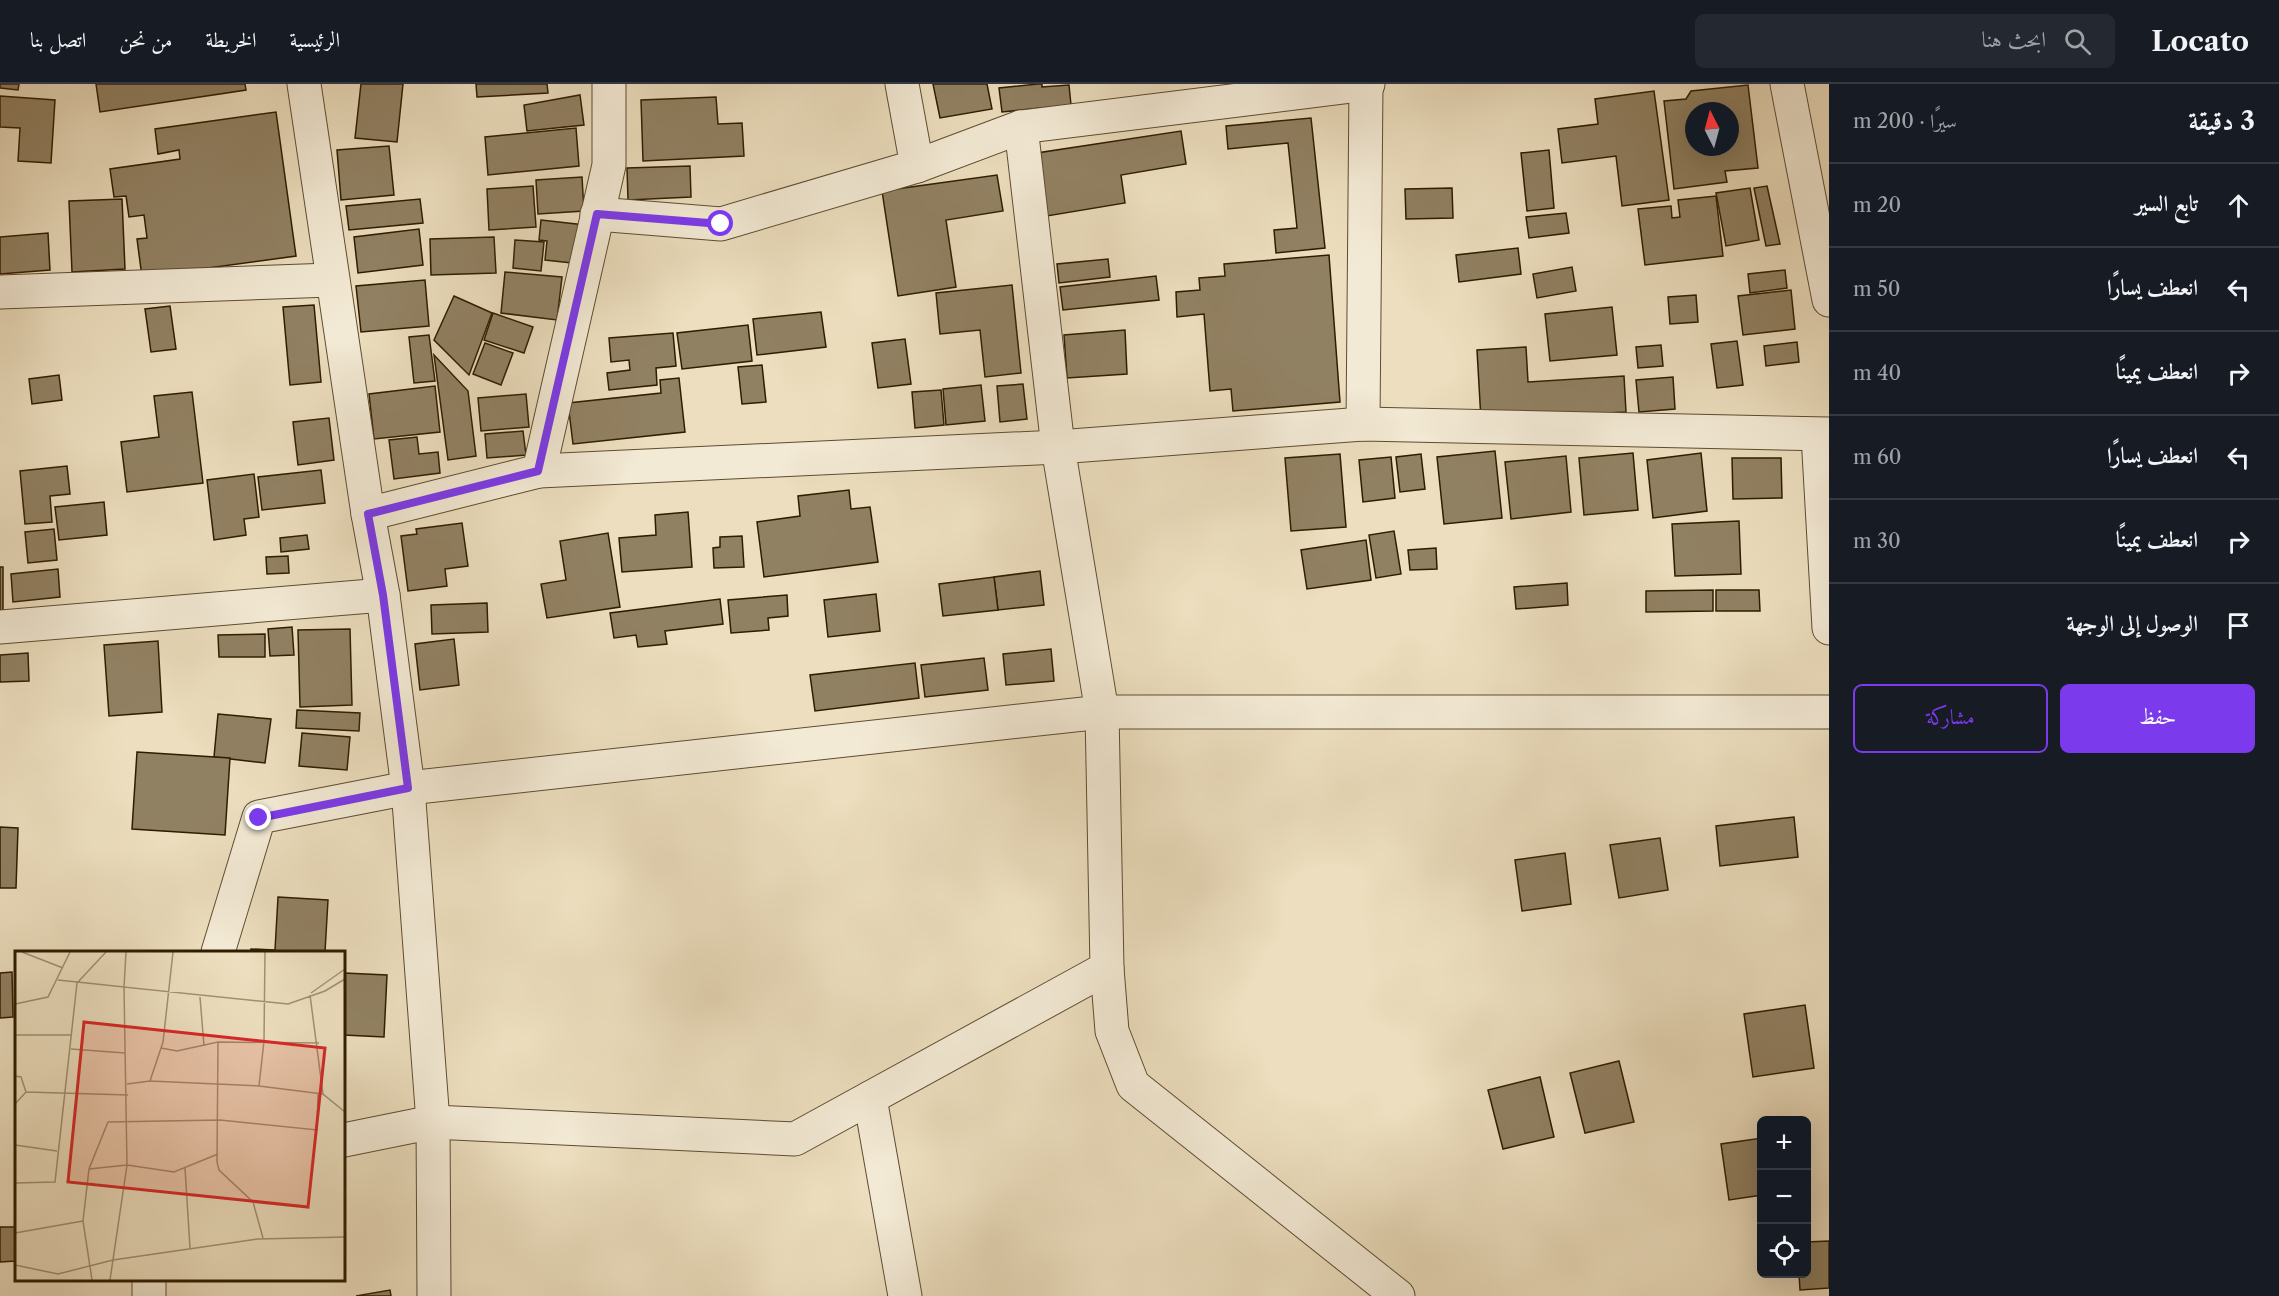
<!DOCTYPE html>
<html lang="ar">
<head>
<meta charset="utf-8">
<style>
  body { margin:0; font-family:"Libre Caslon Text",Amiri,serif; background:#242831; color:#f1f3f6; direction:rtl }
  .controls { position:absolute; right:18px; bottom:18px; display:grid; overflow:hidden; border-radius:9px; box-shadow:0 6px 24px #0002 }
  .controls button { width:54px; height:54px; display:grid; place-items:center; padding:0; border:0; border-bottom:2px solid #363941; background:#171b24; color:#f1f3f6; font:30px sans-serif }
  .compass { position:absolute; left:1685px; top:18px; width:54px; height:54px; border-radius:50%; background:#171b24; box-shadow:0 6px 24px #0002; rotate:354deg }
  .stop { position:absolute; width:18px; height:18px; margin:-14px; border:4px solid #7c3aed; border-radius:50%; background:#fff }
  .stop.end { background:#7c3aed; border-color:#fff; box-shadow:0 2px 6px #0008 }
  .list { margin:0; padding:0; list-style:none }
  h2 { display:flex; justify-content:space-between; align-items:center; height:78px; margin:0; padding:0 24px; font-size:26px }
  h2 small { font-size:20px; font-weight:400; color:#9ea1a6 }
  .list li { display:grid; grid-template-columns:39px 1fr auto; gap:18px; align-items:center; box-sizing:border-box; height:84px; padding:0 24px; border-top:2px solid #363941 }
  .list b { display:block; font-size:22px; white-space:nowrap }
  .list em { font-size:20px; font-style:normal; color:#9ea1a6 }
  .actions { display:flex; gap:12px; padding:18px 24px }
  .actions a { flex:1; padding:14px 0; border:2px solid #7c3aed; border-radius:9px; text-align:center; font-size:21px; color:#7c3aed }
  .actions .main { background:#7c3aed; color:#fff }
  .icon { flex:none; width:33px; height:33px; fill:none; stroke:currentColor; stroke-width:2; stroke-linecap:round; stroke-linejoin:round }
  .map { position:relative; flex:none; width:1829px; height:1212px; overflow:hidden; direction:ltr }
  header { display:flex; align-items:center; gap:36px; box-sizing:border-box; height:84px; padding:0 30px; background:#171b24; border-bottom:2px solid #363941 }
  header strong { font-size:28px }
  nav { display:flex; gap:33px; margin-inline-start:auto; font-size:21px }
  .search { width:420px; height:54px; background:#242831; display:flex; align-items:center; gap:15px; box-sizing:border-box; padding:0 21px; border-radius:9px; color:#9ea1a6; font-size:22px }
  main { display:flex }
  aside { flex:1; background:#171b24 }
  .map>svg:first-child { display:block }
</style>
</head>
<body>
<header>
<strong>Locato</strong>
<div class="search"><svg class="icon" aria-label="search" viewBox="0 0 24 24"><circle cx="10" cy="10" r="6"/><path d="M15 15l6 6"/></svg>ابحث هنا</div>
<nav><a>الرئيسية</a><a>الخريطة</a><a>من نحن</a><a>اتصل بنا</a></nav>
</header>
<main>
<aside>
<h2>3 دقيقة<small>سيرًا · 200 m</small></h2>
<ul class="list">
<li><svg class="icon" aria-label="ahead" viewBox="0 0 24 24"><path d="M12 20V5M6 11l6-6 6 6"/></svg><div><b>تابع السير</b></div><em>20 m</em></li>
<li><svg class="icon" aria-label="left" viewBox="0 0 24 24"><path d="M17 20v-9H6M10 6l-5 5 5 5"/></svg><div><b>انعطف يسارًا</b></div><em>50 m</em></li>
<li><svg class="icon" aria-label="right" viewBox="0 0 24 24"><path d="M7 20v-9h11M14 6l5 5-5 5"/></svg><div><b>انعطف يمينًا</b></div><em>40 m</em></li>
<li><svg class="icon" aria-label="left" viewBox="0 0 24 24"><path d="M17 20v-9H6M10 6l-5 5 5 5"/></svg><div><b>انعطف يسارًا</b></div><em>60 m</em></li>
<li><svg class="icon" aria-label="right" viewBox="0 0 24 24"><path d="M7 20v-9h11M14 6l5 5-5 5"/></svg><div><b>انعطف يمينًا</b></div><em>30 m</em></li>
<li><svg class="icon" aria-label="arrive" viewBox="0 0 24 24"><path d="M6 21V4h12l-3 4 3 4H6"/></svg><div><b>الوصول إلى الوجهة</b></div></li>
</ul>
<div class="actions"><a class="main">حفظ</a><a>مشاركة</a></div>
</aside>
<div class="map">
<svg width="1829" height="1212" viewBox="0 0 1829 1212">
  <rect width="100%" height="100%" fill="#ecdebe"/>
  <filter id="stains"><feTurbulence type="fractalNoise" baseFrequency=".00333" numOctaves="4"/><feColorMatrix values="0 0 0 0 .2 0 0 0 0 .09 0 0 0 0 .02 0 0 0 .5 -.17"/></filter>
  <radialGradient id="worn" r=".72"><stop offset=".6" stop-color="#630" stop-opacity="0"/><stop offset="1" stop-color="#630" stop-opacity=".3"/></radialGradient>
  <!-- building -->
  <g fill="#918163" stroke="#2f1c01" stroke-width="1.5" fill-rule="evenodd">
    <polygon points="0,0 19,0 18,6 0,4"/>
    <polygon points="96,0 245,0 246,6 100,28"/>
    <polygon points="361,0 403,0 397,58 355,54"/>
    <polygon points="476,0 547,0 548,9 477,13"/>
    <polygon points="933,0 987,0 992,25 940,34"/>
    <polygon points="1038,0 1042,0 1042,3 1069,1 1071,21 1002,28 999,4"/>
    <path d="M1748 1 1758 84 1725 87 1727 98 1674 105 1664 17 1686 15 1691 7ZM1694 27H1730V63H1694Z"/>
    <polygon points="1654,7 1669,116 1622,122 1616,72 1562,79 1558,45 1598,40 1595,15"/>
    <polygon points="580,11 584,41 527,47 524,21"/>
    <polygon points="0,12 55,16 51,79 18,77 20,44 0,43"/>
    <polygon points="716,13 718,40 742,39 744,72 643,77 641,16"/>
    <polygon points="276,28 296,172 142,193 137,155 147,154 144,131 129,133 126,112 114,113 110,85 180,75 179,66 158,70 155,45"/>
    <polygon points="1311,34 1325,164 1276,169 1274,146 1297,144 1288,59 1228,65 1226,42"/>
    <polygon points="576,44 579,82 488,91 485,53"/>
    <polygon points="1181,47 1186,80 1121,91 1125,119 1047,132 1037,69"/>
    <polygon points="389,62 394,111 341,116 337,66"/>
    <polygon points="1549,66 1554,124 1527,127 1521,69"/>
    <polygon points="690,82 691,113 628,116 627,84"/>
    <polygon points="997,91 1003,127 946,136 956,203 898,212 882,107"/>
    <polygon points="582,93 584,127 538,130 536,96"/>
    <polygon points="533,102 536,143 489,146 487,105"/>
    <polygon points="1767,102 1780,160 1766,162 1754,104"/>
    <polygon points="1452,104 1453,134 1406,135 1405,105"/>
    <polygon points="1750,104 1759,156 1726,162 1716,109"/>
    <polygon points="1716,112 1723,172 1645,181 1638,125 1671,122 1672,134 1680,133 1678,116"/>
    <polygon points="122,115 125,185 72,188 69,117"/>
    <polygon points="420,115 423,139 349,146 346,122"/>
    <polygon points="1566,129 1569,149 1529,154 1526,133"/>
    <polygon points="541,136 585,141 581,180 545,176 547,157 539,156"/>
    <polygon points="419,145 423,181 358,189 354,153"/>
    <polygon points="48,149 50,186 0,190 0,153"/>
    <polygon points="494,153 496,189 431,191 430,155"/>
    <polygon points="515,156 544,158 541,187 513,184"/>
    <polygon points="1518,164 1521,190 1459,198 1456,171"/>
    <polygon points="1329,171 1340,318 1233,327 1231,305 1210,307 1204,230 1177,233 1176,208 1200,206 1199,194 1225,192 1224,180"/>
    <polygon points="1108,175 1110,193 1059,199 1057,180"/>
    <polygon points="1572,183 1576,207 1537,214 1533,190"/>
    <polygon points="1785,186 1787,204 1750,209 1748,190"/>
    <polygon points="505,188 562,193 557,236 501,229"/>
    <polygon points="1156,192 1159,216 1063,226 1060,203"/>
    <polygon points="425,196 429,242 361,248 356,202"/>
    <polygon points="1012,201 1021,289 985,293 980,246 940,250 936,209"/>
    <polygon points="1791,206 1795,245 1743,251 1738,212"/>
    <polygon points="1696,211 1698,238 1670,240 1668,213"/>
    <polygon points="454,212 492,229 469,291 434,256"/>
    <polygon points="314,221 321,298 290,301 283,223"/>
    <polygon points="170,222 176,265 151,268 145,225"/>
    <polygon points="1612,223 1617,271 1550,277 1545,230"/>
    <polygon points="821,228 826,263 757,271 753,235"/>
    <polygon points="493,229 533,243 524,269 484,256"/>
    <polygon points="748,241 752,277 682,285 677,249"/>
    <polygon points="1125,246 1127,290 1067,294 1064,251"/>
    <polygon points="673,249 676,282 656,284 657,301 609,306 607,289 630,286 629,276 611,278 609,254"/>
    <polygon points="429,251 435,297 414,299 409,253"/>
    <polygon points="905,255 911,300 878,304 872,259"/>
    <polygon points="1737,257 1743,301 1717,304 1711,260"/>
    <polygon points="1797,258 1799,278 1766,282 1764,262"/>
    <polygon points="485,259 513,269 501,301 473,290"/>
    <polygon points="1661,261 1663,282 1638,284 1636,263"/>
    <polygon points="1526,263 1528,298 1624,292 1626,328 1481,336 1477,266"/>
    <polygon points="434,271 468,307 476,372 448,376"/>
    <polygon points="762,281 766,318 742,320 738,283"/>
    <polygon points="59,291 62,316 32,320 29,295"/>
    <polygon points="1673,293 1675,325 1639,328 1636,296"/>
    <polygon points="679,294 685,348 573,360 568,319 661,309 660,296"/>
    <polygon points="1023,300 1027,335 1000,338 997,302"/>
    <polygon points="981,301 985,337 946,341 943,305"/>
    <polygon points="435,302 440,348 374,355 369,310"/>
    <polygon points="941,306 944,341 915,344 912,308"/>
    <polygon points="192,308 203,399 127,408 121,358 159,353 154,312"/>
    <polygon points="526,310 529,343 481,347 478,314"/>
    <polygon points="329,334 334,376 298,381 293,338"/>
    <polygon points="523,347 526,371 487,374 485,350"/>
    <polygon points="417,353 419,370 438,368 440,389 394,395 389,356"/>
    <polygon points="1495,367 1502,434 1444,440 1437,373"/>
    <polygon points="1633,369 1638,426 1584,431 1579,374"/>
    <polygon points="1701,369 1707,427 1653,434 1647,376"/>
    <polygon points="1340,370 1346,443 1291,447 1285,374"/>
    <polygon points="1421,370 1425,405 1400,408 1396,373"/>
    <polygon points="1566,372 1571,428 1511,435 1505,378"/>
    <polygon points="1391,373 1395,414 1363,418 1359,376"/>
    <polygon points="1732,374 1781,374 1782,414 1733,415"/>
    <polygon points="67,382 70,410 50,412 52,438 25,440 20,387"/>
    <polygon points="321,386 325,419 262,426 258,393"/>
    <polygon points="254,390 259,433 244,435 246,451 214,456 207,396"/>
    <polygon points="849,406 851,425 870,423 878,478 764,493 757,438 800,432 798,412"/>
    <polygon points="104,418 107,451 59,456 55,423"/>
    <polygon points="688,428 692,483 622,488 619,454 656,451 655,431"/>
    <polygon points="1739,437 1741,490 1675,492 1672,440"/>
    <polygon points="462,439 468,482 445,485 447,502 408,507 401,452 417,450 416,445"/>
    <polygon points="54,445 57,476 28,479 25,448"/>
    <polygon points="1394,447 1401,490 1376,494 1369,451"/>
    <polygon points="608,449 620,523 547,534 541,500 566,496 560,457"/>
    <polygon points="307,451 309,465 281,468 280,454"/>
    <polygon points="742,452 744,483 714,484 713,464 720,463 720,453"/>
    <polygon points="1366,456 1371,496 1307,505 1301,466"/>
    <polygon points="1436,464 1437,485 1410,486 1408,466"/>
    <polygon points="288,472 289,489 267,490 266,473"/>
    <rect x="0" y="483" width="3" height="46"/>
    <polygon points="58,485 60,513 13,518 11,490"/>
    <polygon points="1040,487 1044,521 998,526 994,493"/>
    <polygon points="994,493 998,526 943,532 939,500"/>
    <polygon points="1567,499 1568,521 1516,525 1514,503"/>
    <polygon points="1713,506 1713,527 1646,528 1646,507"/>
    <polygon points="1716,506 1759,506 1760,527 1716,527"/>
    <polygon points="876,510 880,547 828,553 824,516"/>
    <polygon points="787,511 788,532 768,534 769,546 731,549 728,516"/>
    <polygon points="720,515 723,540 665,547 667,560 638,563 636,551 614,554 610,529"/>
    <polygon points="487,519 488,548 432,550 431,521"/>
    <polygon points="292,543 294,571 270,572 268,545"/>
    <polygon points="350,545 352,621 300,623 298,546"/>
    <polygon points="265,550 265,573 219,573 218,551"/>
    <polygon points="454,555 459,601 420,606 415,560"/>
    <polygon points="158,557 162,628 109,632 104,561"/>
    <polygon points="1051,565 1054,597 1006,601 1003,570"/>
    <polygon points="28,569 29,597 0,598 0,571"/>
    <polygon points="984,574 988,606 925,613 921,581"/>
    <polygon points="915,579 919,614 815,627 810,591"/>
    <polygon points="297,626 360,629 359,647 296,644"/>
    <polygon points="218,630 271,635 265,679 214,673"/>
    <polygon points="302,649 350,653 347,686 299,682"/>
    <polygon points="137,668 230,674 225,751 132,745"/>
    <polygon points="1794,733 1798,773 1720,782 1716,742"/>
    <polygon points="0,743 18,744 16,804 0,804"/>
    <polygon points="1660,754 1668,806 1619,814 1610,761"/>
    <polygon points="1565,769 1571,820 1522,827 1515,776"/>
    <polygon points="278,813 328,816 325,868 251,868 251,865 275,866"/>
    <polygon points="12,888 13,933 0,934 0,889"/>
    <polygon points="344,889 387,891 384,953 344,951"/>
    <polygon points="1805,921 1814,984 1753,993 1744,930"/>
    <polygon points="1619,977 1634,1038 1585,1049 1570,989"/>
    <polygon points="1540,993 1554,1053 1503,1065 1488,1006"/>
    <polygon points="1762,1054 1762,1111 1729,1116 1721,1060"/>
    <polygon points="0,1143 16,1143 16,1177 0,1178"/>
    <polygon points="1829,1157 1829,1204 1800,1206 1799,1190 1806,1190 1806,1158"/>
    <polygon points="390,1206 391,1212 356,1212"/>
  </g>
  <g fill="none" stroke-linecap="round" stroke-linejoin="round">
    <defs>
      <g id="minor">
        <polyline points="304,0 368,430 383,511 408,704 433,1038 434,1212"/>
        <polyline points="902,0 917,82"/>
        <polyline points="1787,0 1829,216"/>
        <polyline points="1021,43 1058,363 1102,628 1107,884 1112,947 1133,1001 1398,1212"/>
        <polyline points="597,130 721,140 917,82 1021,43 1368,0"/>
        <polyline points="0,208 331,196"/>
        <polyline points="1363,340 1366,0"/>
        <polyline points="1818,351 1829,544"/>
        <polyline points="539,387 609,81 609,0"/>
        <polyline points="368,430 539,387 1058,363 1363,340 1829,350"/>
        <polyline points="0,543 383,511"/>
        <polyline points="218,868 259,733 408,704 1102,628 1829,628"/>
        <polyline points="870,1014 905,1212"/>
        <polyline points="344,1056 433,1038 795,1055 1107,884"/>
        <polyline points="149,1212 149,1196"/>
      </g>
    </defs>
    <!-- minor casing -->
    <use href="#minor" stroke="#5e4c30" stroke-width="35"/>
    <!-- minor -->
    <use href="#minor" stroke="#f3ead5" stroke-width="33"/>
  </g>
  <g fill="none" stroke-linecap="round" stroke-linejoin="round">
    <!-- route -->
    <polyline stroke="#7c3aed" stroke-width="8" points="259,734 408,704 383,511 368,430 538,387 597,130 721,140"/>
  </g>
  <!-- overview -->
  <g transform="translate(15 867)">
    <rect width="330" height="330" fill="#ecdebe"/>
    <path fill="none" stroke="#a09072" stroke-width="1.5" d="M7 1 48 17M43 29 109 36 111 1M296 42 330 18M295 44 308 143 330 161M185 46 189 95M0 53 33 46 55 1M0 84H56M203 91 202 211 204 219 238 251 248 287M146 97 162 100 203 91 304 92M56 98 110 102M0 125 6 126 11 141 0 153M135 130 148 91 158 1M112 133 135 130 244 135 308 143M244 135 249 90 250 1M11 141 113 144M0 194 42 200M170 217 175 297M74 218 112 214 159 221 203 203M0 232 40 231 62 32 91 1M0 282 68 270M0 314 43 323 98 309 243 288 330 286M77 329 68 270 74 218 93 171 205 169 302 179 303 143M95 329 112 214 109 36 273 53 310 40 330 28"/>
    <path fill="#d62828" fill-opacity="0.15" stroke="#d62828" stroke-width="3" d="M69 71 310 97 293 256 53 231Z"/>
    <rect width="330" height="330" fill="none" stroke="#2f1c01" stroke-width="3"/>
  </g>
  <rect width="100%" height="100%" filter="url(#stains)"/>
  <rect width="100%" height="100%" fill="url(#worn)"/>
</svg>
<div class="controls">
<button>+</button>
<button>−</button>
<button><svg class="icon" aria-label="locate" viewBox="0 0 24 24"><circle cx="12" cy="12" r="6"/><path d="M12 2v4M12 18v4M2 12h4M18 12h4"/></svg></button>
</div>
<svg class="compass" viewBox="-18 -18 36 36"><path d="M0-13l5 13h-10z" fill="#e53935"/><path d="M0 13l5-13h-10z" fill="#9ea1a6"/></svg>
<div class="stop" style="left:721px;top:140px"></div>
<div class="stop end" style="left:259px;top:734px"></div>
</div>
</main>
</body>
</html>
